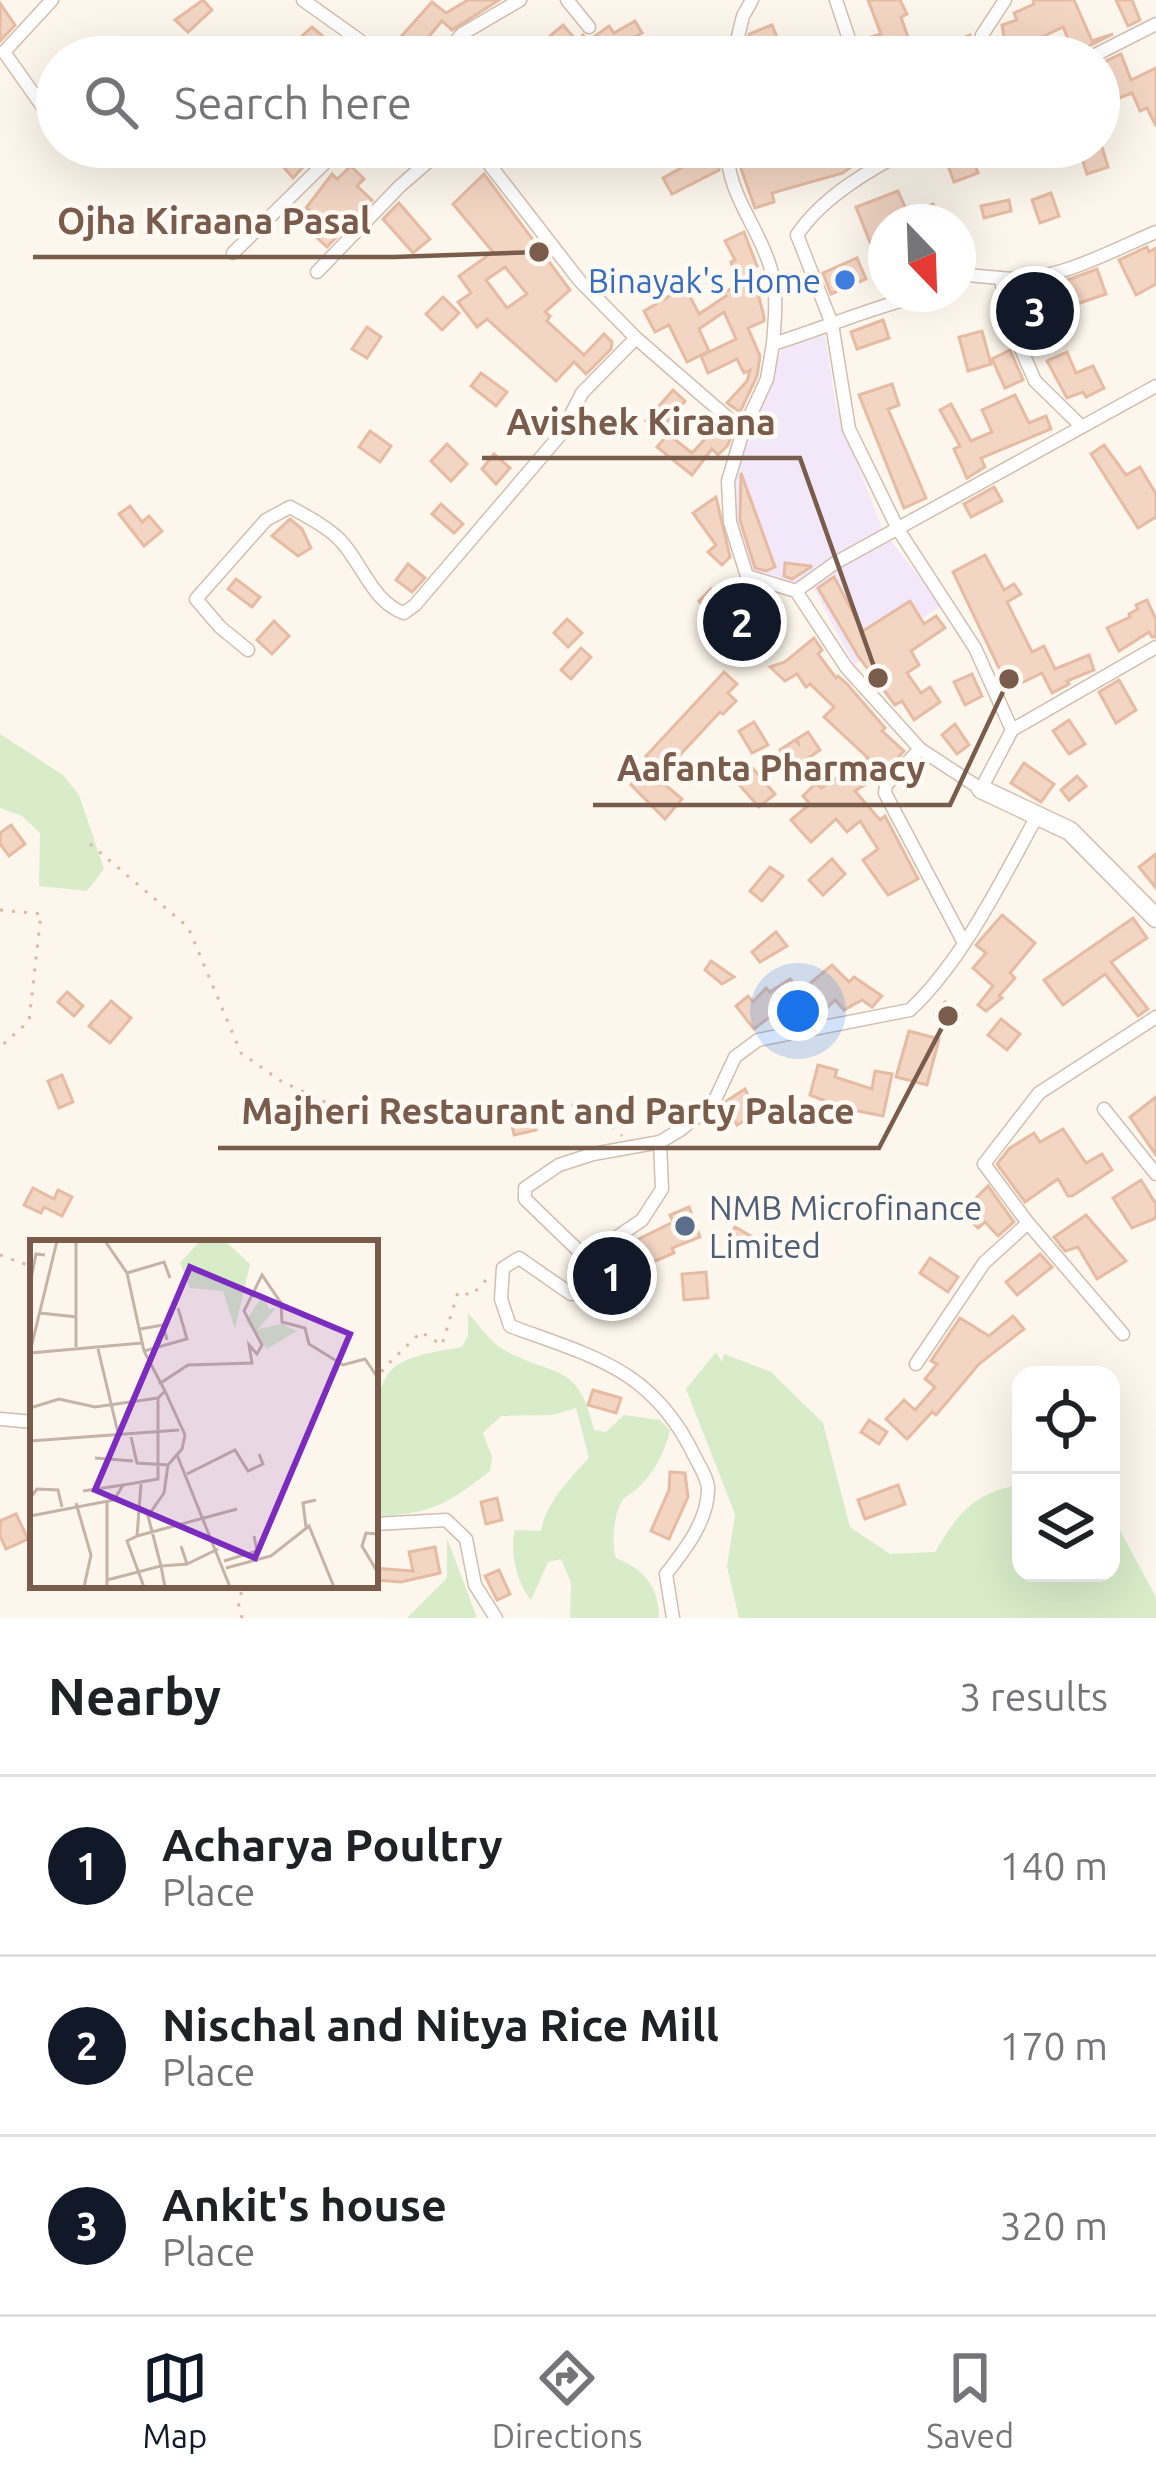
<!DOCTYPE html>
<html lang="en">
<head>
<meta charset="utf-8">
<style>
  body { margin:0; font-family:Ubuntu,sans-serif; background:#f2f2f2; color:#202124 }
  .controls { position:absolute; right:36px; bottom:36px; display:grid; overflow:hidden; border-radius:24px; box-shadow:0 12px 48px #0002 }
  .controls button { width:108px; height:108px; display:grid; place-items:center; padding:0; border:0; border-bottom:3px solid #e0e0e0; background:#fff; color:#202124; font:60px sans-serif }
  .compass { position:absolute; left:868px; top:204px; width:108px; height:108px; border-radius:50%; background:#fff; box-shadow:0 12px 48px #0002; rotate:157deg }
  .you { position:absolute; left:798px; top:1011px; width:42px; height:42px; margin:-30px; border:9px solid #fff; border-radius:50%; background:#1a73e8; box-shadow:0 0 0 18px #1a73e833 }
  .badge { display:grid; place-items:center; width:78px; height:78px; border-radius:50%; background:#111827; color:#fff; font-size:39px; font-weight:700 }
  .pin { position:absolute; translate:-50% -50%; border:6px solid #fff; box-shadow:0 3px 12px #0006 }
  .list { margin:0; padding:0; list-style:none }
  h2 { display:flex; justify-content:space-between; align-items:center; height:156px; margin:0; padding:0 48px; font-size:51px }
  h2 small { font-size:39px; font-weight:400; color:#757577 }
  .list li { display:grid; grid-template-columns:78px 1fr auto; gap:36px; align-items:center; box-sizing:border-box; height:180px; padding:0 48px; border-top:3px solid #e0e0e0 }
  .list b { display:block; font-size:45px; white-space:nowrap }
  .list p { margin:0; font-size:39px; white-space:nowrap; color:#757577 }
  .list em { font-size:39px; font-style:normal; color:#757577 }
  .icon { flex:none; width:66px; height:66px; fill:none; stroke:currentColor; stroke-width:2; stroke-linecap:round; stroke-linejoin:round }
  .map { position:relative; flex:none; width:1156px; height:1618px; overflow:hidden }
  .search { position:absolute; background:#fff; box-shadow:0 12px 48px #0002; left:36px; right:36px; top:36px; height:132px; display:flex; align-items:center; gap:30px; box-sizing:border-box; padding:0 42px; border-radius:66px; color:#757577; font-size:45px }
  .sheet { height:696px; background:#fff }
  nav { display:flex; justify-content:space-around; align-items:center; box-sizing:border-box; height:168px; border-top:3px solid #e0e0e0; background:#fff; font-size:33px; color:#757577 }
  nav a { display:grid; justify-items:center; gap:6px }
  nav .on { color:#111827 }
  .map>svg:first-child { display:block }
</style>
</head>
<body>
<div class="map">
<svg width="1156" height="1618" viewBox="0 0 1156 1618">
  <rect width="100%" height="100%" fill="#fdf6ec"/>
  <!-- education -->
  <polygon fill="#f3e8fa" points="825,335 836,407 883,531 942,605 854,665 812,585 754,577 730,504 742,452 782,349"/>
  <!-- green -->
  <g fill="#d8ecc9">
    <polygon points="0,734 63,775 79,795 104,869 87,891 39,886 40,833 22,816 0,808"/>
    <path d="M468 1313C478 1324 489 1340 501 1348 552 1379 578 1358 594 1430L606 1432 624 1415 660 1420 670 1430C665 1452 654 1473 638 1488 633 1493 626 1495 622 1501 614 1513 611 1544 616 1558 644 1569 659 1587 659 1618H570L571 1583 561 1559 548 1562 531 1600C517 1584 509 1550 515 1530L541 1531C545 1504 571 1477 589 1458L576 1408 553 1415 501 1416 483 1433 492 1457 490 1471C448 1504 430 1515 375 1516 375 1478 363 1384 399 1364 418 1353 441 1351 462 1347L468 1336Z"/>
    <path d="M716 1352 722 1362 724 1354 771 1372 823 1423 850 1527 890 1554 935 1552C958 1514 974 1491 1021 1485V1573H1111V1514L1156 1597V1618H739L727 1567 735 1514 686 1389Z"/>
    <polygon points="447,1538 477,1618 407,1618 447,1578"/>
  </g>
  <!-- building -->
  <g fill="#f3d5c3" stroke="#e6bba3" stroke-width="3" fill-rule="evenodd">
    <polygon points="203,0 212,10 188,32 175,20"/>
    <polygon points="468,0 499,0 452,30 442,21 413,55 397,41 432,2 446,13"/>
    <polygon points="868,0 900,0 907,14 901,17 912,49 878,57 871,37 881,34"/>
    <polygon points="1033,0 1074,0 1092,41 1113,34 1085,48 1081,57 1076,57 1063,27 1007,54 1002,25 1017,20 1014,13 1034,4"/>
    <polygon points="1116,0 1132,0 1140,20 1128,26"/>
    <polygon points="0,3 15,25 0,41"/>
    <polygon points="635,21 642,33 613,49 606,40 587,57 565,57 560,52 556,56 544,41 563,25 577,41 583,35 588,41 609,26 614,33"/>
    <polygon points="772,25 785,57 752,57 747,45 749,34"/>
    <polygon points="312,27 335,47 342,40 365,57 301,57 291,46"/>
    <polygon points="970,35 976,57 950,57 945,45"/>
    <polygon points="1121,54 1131,80 1156,68 1156,126 1147,108 1140,111 1132,93 1119,98 1104,62"/>
    <polygon points="280,147 321,147 293,178 272,154"/>
    <polygon points="681,147 717,147 719,170 672,194 663,178 688,164"/>
    <polygon points="738,147 891,147 860,160 843,173 772,193 774,202 755,208 739,163"/>
    <polygon points="957,147 968,147 978,173 954,182 943,152"/>
    <polygon points="1078,147 1102,147 1108,167 1087,174"/>
    <polygon points="351,166 364,179 357,186 372,200 327,247 315,236 328,223 306,208 332,174 337,179"/>
    <path d="M484 174 570 290 545 312 550 316 547 321 584 355 604 334 612 342 611 349 586 374 574 362 556 381 487 319 477 327 458 302 471 293 459 276 493 252 453 204ZM505 267 527 294 507 308 486 280Z"/>
    <polygon points="898,191 908,214 933,204 941,222 886,222 886,242 872,247 856,207"/>
    <polygon points="1051,193 1059,216 1040,223 1032,200"/>
    <polygon points="1009,200 1011,211 984,218 981,206"/>
    <polygon points="399,203 430,239 413,253 383,219"/>
    <polygon points="744,232 757,266 751,268 762,286 757,289 764,317 764,321 748,328 760,356 757,376 740,412 727,403 747,381 750,370 744,373 737,359 708,373 701,356 736,339 724,312 699,329 709,351 687,362 669,325 655,332 644,311 685,287 699,314 726,296 724,293 739,284 731,262 735,260 725,241"/>
    <polygon points="1147,247 1149,252 1156,248 1156,284 1136,295 1119,260"/>
    <polygon points="857,258 866,279 831,294 823,273"/>
    <polygon points="1097,269 1106,294 1071,306 1062,282"/>
    <polygon points="443,297 459,313 442,330 426,314"/>
    <polygon points="1043,298 1057,329 1043,335 1036,320 1027,324 1020,308"/>
    <polygon points="883,320 889,338 857,349 851,332"/>
    <polygon points="367,327 381,337 367,358 352,349"/>
    <polygon points="982,331 991,364 968,371 959,337"/>
    <polygon points="1010,350 1023,380 1005,388 992,359"/>
    <polygon points="1067,352 1076,373 1093,366 1104,388 1086,397 1083,392 1067,398 1047,361"/>
    <polygon points="481,373 507,392 496,406 471,386"/>
    <polygon points="892,384 899,405 888,409 926,498 904,508 859,395"/>
    <polygon points="673,390 685,401 658,432 646,421"/>
    <polygon points="1015,395 1029,423 1046,416 1051,429 981,458 985,467 967,478 954,449 960,446 940,410 951,404 971,441 992,432 982,410"/>
    <polygon points="717,426 730,439 728,445 718,455 712,449 692,475 657,447 668,434 692,453"/>
    <polygon points="370,431 391,446 380,462 359,447"/>
    <polygon points="447,444 467,464 451,481 431,461"/>
    <polygon points="1104,445 1126,475 1140,467 1156,494 1156,517 1138,528 1091,454"/>
    <polygon points="494,454 510,468 496,484 482,469"/>
    <polygon points="741,473 775,567 766,571 755,568 740,520"/>
    <polygon points="994,487 1002,501 971,517 964,504"/>
    <polygon points="716,497 730,557 722,565 708,552 716,545 693,513"/>
    <polygon points="441,504 463,524 454,533 432,514"/>
    <polygon points="130,506 142,522 149,516 162,531 144,546 119,514"/>
    <polygon points="290,519 302,529 311,548 298,556 272,536"/>
    <polygon points="985,555 1004,590 1014,584 1021,594 1007,602 1032,652 1044,646 1055,669 1089,655 1094,670 1067,681 1069,684 1052,693 1042,673 1009,689 953,572"/>
    <polygon points="785,563 811,566 811,567 792,579 784,576"/>
    <polygon points="408,564 425,578 412,592 396,580"/>
    <polygon points="834,577 863,631 910,601 924,624 936,616 945,628 911,651 919,665 907,673 921,693 930,687 940,702 914,720 902,701 895,705 858,656 818,588"/>
    <polygon points="236,579 260,597 252,607 228,589"/>
    <polygon points="741,585 755,593 748,599 771,632 754,646 742,630 733,640 724,630 726,628 699,601 711,589 723,601"/>
    <polygon points="1147,600 1156,620 1156,637 1152,637 1149,632 1119,651 1107,628 1130,617 1129,614 1138,609 1136,605"/>
    <polygon points="567,619 582,633 568,647 554,633"/>
    <polygon points="274,621 289,636 272,654 257,640"/>
    <polygon points="814,638 822,650 818,654 836,678 838,676 847,684 885,728 882,731 904,751 882,774 855,791 880,820 885,816 918,879 888,895 863,860 878,849 860,821 847,832 836,819 811,842 791,820 810,804 803,796 816,783 821,788 868,758 824,717 834,707 810,684 806,687 797,674 785,681 770,667 785,662"/>
    <polygon points="581,648 591,657 571,679 561,670"/>
    <polygon points="724,672 737,684 728,693 736,701 723,714 720,712 665,771 668,775 663,783 682,799 665,819 631,785 652,761 646,756"/>
    <polygon points="972,674 982,696 965,705 954,682"/>
    <polygon points="1119,680 1136,710 1116,723 1099,692"/>
    <polygon points="1069,720 1085,744 1069,754 1053,731"/>
    <polygon points="754,722 768,745 752,753 739,731"/>
    <polygon points="955,724 969,745 957,754 942,735"/>
    <polygon points="808,732 820,750 792,769 780,750 795,740 798,743 797,739"/>
    <polygon points="1024,763 1054,784 1041,802 1011,783"/>
    <polygon points="749,764 775,794 759,807 733,778"/>
    <polygon points="1077,776 1086,786 1069,800 1061,790"/>
    <polygon points="11,825 25,844 9,856 0,844 0,833"/>
    <polygon points="1156,854 1156,888 1139,867"/>
    <polygon points="832,859 845,874 823,895 809,880"/>
    <polygon points="770,867 783,876 762,901 750,891"/>
    <polygon points="1002,915 1035,943 1010,973 1015,978 999,996 1002,998 986,1011 978,1005 993,986 973,968 986,953 976,945"/>
    <polygon points="1133,918 1147,938 1111,962 1148,1009 1138,1016 1105,974 1063,1005 1044,980"/>
    <polygon points="776,932 787,946 760,962 752,952"/>
    <polygon points="711,961 734,977 722,984 705,970"/>
    <polygon points="832,965 849,982 854,977 882,996 872,1007 862,1000 844,1010 835,1000 824,1011 821,1008 798,1016 793,1010 779,1023 771,1016 754,1029 736,1006 748,996 753,1002 766,988 770,992 790,979 801,991"/>
    <polygon points="67,992 83,1006 74,1016 58,1002"/>
    <polygon points="111,1001 131,1018 110,1043 89,1026"/>
    <polygon points="945,1002 961,1014 951,1027 935,1014"/>
    <polygon points="1001,1019 1020,1034 1007,1050 988,1035"/>
    <polygon points="909,1031 939,1039 927,1085 896,1077"/>
    <polygon points="818,1065 837,1070 835,1077 872,1089 875,1071 892,1074 883,1116 843,1108 810,1095"/>
    <polygon points="62,1075 73,1102 59,1108 48,1081"/>
    <polygon points="745,1089 757,1114 737,1125 725,1102"/>
    <polygon points="1156,1097 1156,1155 1130,1117"/>
    <polygon points="532,1110 536,1130 514,1135 510,1115"/>
    <polygon points="1063,1129 1086,1163 1102,1154 1112,1170 1072,1196 1068,1196 1058,1179 1025,1202 997,1164 1010,1148 1034,1133 1040,1142"/>
    <polygon points="1141,1180 1156,1204 1156,1218 1132,1228 1113,1198"/>
    <polygon points="988,1186 1014,1222 998,1236 985,1222 978,1228 962,1212"/>
    <polygon points="33,1188 54,1199 58,1190 72,1197 62,1216 44,1207 41,1213 24,1205"/>
    <polygon points="689,1207 700,1237 672,1248 674,1253 616,1278 624,1278 635,1300 616,1309 598,1270 623,1258 619,1249 673,1222 670,1215"/>
    <polygon points="1086,1215 1126,1261 1097,1279 1078,1247 1065,1251 1054,1237"/>
    <polygon points="735,1227 756,1239 747,1254 726,1243"/>
    <polygon points="1040,1254 1052,1267 1017,1295 1006,1282"/>
    <polygon points="930,1258 958,1277 948,1292 920,1273"/>
    <polygon points="706,1272 708,1298 684,1300 682,1274"/>
    <polygon points="1013,1316 1024,1329 979,1364 936,1415 932,1412 907,1439 886,1419 904,1400 915,1410 935,1387 925,1379 937,1364 931,1361 960,1318 989,1336"/>
    <polygon points="593,1390 621,1398 616,1413 588,1405"/>
    <polygon points="869,1420 887,1432 879,1444 861,1432"/>
    <polygon points="670,1472 685,1473 688,1497 669,1539 651,1531 669,1490"/>
    <polygon points="898,1485 905,1504 865,1519 858,1500"/>
    <polygon points="497,1498 502,1520 486,1524 481,1502"/>
    <polygon points="16,1514 28,1539 6,1549 0,1536 0,1521"/>
    <polygon points="435,1547 440,1573 401,1582 375,1580 375,1568 413,1571 409,1552"/>
    <polygon points="499,1570 510,1594 497,1600 485,1576"/>
  </g>
  <g fill="none" stroke-linecap="round" stroke-linejoin="round">
    <defs>
      <g id="street">
        <polyline points="52,0 4,52 57,127"/>
        <polyline points="303,0 383,57"/>
        <polyline points="567,0 589,27"/>
        <polyline points="836,0 855,57"/>
        <polyline points="442,57 462,34 520,0"/>
        <polyline points="733,57 743,16 752,0"/>
        <polyline points="988,57 982,35 1005,0"/>
        <polyline points="1091,57 1156,24"/>
        <polyline points="476,147 579,280 636,338 743,431"/>
        <path d="M727 147C727 194 757 224 770 266 778 292 775 317 773 344"/>
        <path d="M914 147C872 168 823 196 797 235L832 324 849 429 899 531 975 648 1012 730 981 789 920 749 846 667 796 591 747 576 730 522 728 481 743 431 767 379 773 344C825 328 874 306 927 294"/>
        <polyline points="233,253 341,147"/>
        <polyline points="317,272 400,186 445,147"/>
        <path d="M1000 278C1054 284 1108 252 1156 232"/>
        <polyline points="958,280 968,275 1000,278 1018,342 1035,381 1081,426"/>
        <polyline points="796,591 835,563 1156,386"/>
        <path d="M248 650 220 627 196 599 266 520 290 507C308 517 326 526 340 540 362 563 373 603 404 613L415 605 561 434 582 393 636 338"/>
        <polyline points="1012,730 1156,647"/>
        <polyline points="920,749 886,785 885,793 963,941"/>
        <polyline points="1104,1109 1156,1174"/>
        <polyline points="586,1258 642,1220 662,1189 660,1142"/>
        <polyline points="1123,1334 1028,1223 984,1164 1039,1093 1156,1017"/>
        <polyline points="916,1364 984,1263 1028,1223"/>
        <polyline points="0,1419 33,1422"/>
        <polyline points="375,1524 446,1520 466,1539 475,1585 496,1618"/>
        <path d="M673 1618 666 1574C684 1551 707 1522 708 1491 709 1480 700 1467 695 1457 653 1369 594 1357 510 1326L501 1299 503 1268 519 1258 571 1294 590 1293 586 1258 525 1199V1188L559 1165 593 1154 660 1142 680 1130 713 1104 735 1057 758 1040 910 1010C963 960 1002 880 1037 816"/>
      </g>
      <polyline id="secondary" points="981,789 1070,831 1156,918"/>
    </defs>
    <!-- street casing -->
    <use href="#street" stroke="#d1beb0" stroke-width="15"/>
    <!-- secondary casing -->
    <use href="#secondary" stroke="#d6c0b0" stroke-width="21"/>
    <!-- path -->
    <g stroke="#d9b8a5" stroke-width="3" stroke-dasharray="3 9" stroke-linecap="butt">
      <polyline points="90,844 188,927 241,1053 281,1081 329,1104 367,1115 421,1116 501,1106 579,1105 599,1112 622,1136"/>
      <polyline points="0,910 41,914 29,1021 0,1047"/>
      <polyline points="0,1255 33,1267"/>
      <polyline points="375,1382 384,1368 421,1332 442,1345 458,1292 472,1295 487,1279"/>
      <polyline points="242,1618 238,1602 244,1585"/>
    </g>
    <!-- street -->
    <use href="#street" stroke="#fff" stroke-width="12"/>
    <!-- secondary -->
    <use href="#secondary" stroke="#fff" stroke-width="18"/>
  </g>
  <!-- markers -->
  <circle fill="#3f7fe0" stroke="#fffaf3" stroke-width="4.5" cx="845" cy="280" r="12"/>
  <circle fill="#5c6f8a" stroke="#fffaf3" stroke-width="4.5" cx="685" cy="1226" r="12"/>
  <g text-anchor="middle" dominant-baseline="central" stroke-width="9" stroke-linejoin="round" paint-order="stroke">
    <!-- shop labels -->
    <g font-size="33" fill="#366cbe" stroke="#fffaf3" text-anchor="end">
      <text x="821" y="280">Binayak's Home</text>
    </g>
    <!-- service labels -->
    <g font-size="33" fill="#4e5e75" stroke="#fffaf3" text-anchor="start">
      <text x="709" y="1207">NMB Microfinance<tspan x="709" dy="38">Limited</tspan></text>
    </g>
  </g>
  <!-- overview -->
  <g transform="translate(30 1240)">
    <rect width="348" height="348" fill="#fdf6ec"/>
    <path d="M170 1H195L220 24 205 89 193 51 160 48 150 23ZM233 55 239 69 246 68 228 89 252 84 267 91 237 109 216 81Z" fill="#d8ecc9"/>
    <path fill="none" stroke="#c5b3a7" stroke-width="3" d="M46 1V107M75 1 97 33 114 111 135 151M97 33 134 22 140 38M0 44 6 14 15 15M10 73 47 77M110 89 133 85 137 100M68 109 89 197M114 111 157 99 148 68M0 112 27 1M0 113 112 103M129 144 158 125 222 123 219 105 227 114 232 105 214 71 232 35 251 63 252 82 275 88 279 104 313 125 335 119 348 138M0 168 29 159 65 167 128 158M101 197 107 223 138 225 152 209 155 195 135 151M0 201 149 190M147 215 200 347M65 218 103 221M157 234 205 210 218 231 233 224 229 214M111 244 107 296 97 301 114 347M53 251 93 245M0 258 7 249 28 250 32 267M77 260V347M46 263 61 315 54 347M0 276 84 260 93 245 128 239V158L135 151M276 287 273 263 286 260M348 294 336 293 332 306 348 333M107 296 207 269M151 306 157 324 188 309M194 321 227 311 224 296M196 328 241 316 279 286 304 347M77 340 131 326 118 276 134 253 138 225M135 347 131 326 157 324"/>
    <path fill="#7b2cbf" fill-opacity="0.15" stroke="#7b2cbf" stroke-width="6" d="M160 27 320 94 225 318 65 250Z"/>
    <rect width="348" height="348" fill="none" stroke="#7a5c4d" stroke-width="6"/>
  </g>
  <!-- callouts -->
  <path fill="none" stroke="#7a5c4d" stroke-width="4.5" d="M539 252L394 257H33M878 678L800 458H482M1009 679L950 805H593M948 1016L879 1148H218"/>
  <g fill="#7a5c4d" stroke="#fffaf3" stroke-width="4.5">
    <circle cx="539" cy="252" r="12"/>
    <circle cx="878" cy="678" r="12"/>
    <circle cx="1009" cy="679" r="12"/>
    <circle cx="948" cy="1016" r="12"/>
  </g>
  <g font-size="36" text-anchor="middle" font-weight="bold" fill="#7a5c4d" stroke="#fffaf3" stroke-width="9" stroke-linejoin="round" paint-order="stroke">
    <text x="214" y="234">Ojha Kiraana Pasal</text>
    <text x="641" y="435">Avishek Kiraana</text>
    <text x="771" y="781">Aafanta Pharmacy</text>
    <text x="548" y="1124">Majheri Restaurant and Party Palace</text>
  </g>
</svg>
<div class="controls">
<button><svg class="icon" aria-label="locate" viewBox="0 0 24 24"><circle cx="12" cy="12" r="6"/><path d="M12 2v4M12 18v4M2 12h4M18 12h4"/></svg></button>
<button><svg class="icon" aria-label="layers" viewBox="0 0 24 24"><path d="M12 4l9 5-9 5-9-5zM3 14l9 5 9-5"/></svg></button>
</div>
<svg class="compass" viewBox="-18 -18 36 36"><path d="M0-13l5 13h-10z" fill="#e53935"/><path d="M0 13l5-13h-10z" fill="#757577"/></svg>
<div class="you"></div>
<div class="pin badge" style="left:612px;top:1276px">1</div>
<div class="pin badge" style="left:742px;top:622px">2</div>
<div class="pin badge" style="left:1035px;top:311px">3</div>
<div class="search"><svg class="icon" aria-label="search" viewBox="0 0 24 24"><circle cx="10" cy="10" r="6"/><path d="M15 15l6 6"/></svg>Search here</div>
</div>
<section class="sheet">
<h2>Nearby<small>3 results</small></h2>
<ul class="list">
<li><span class="badge">1</span><div><b>Acharya Poultry</b><p>Place</p></div><em>140 m</em></li>
<li><span class="badge">2</span><div><b>Nischal and Nitya Rice Mill</b><p>Place</p></div><em>170 m</em></li>
<li><span class="badge">3</span><div><b>Ankit's house</b><p>Place</p></div><em>320 m</em></li>
</ul>
</section>
<nav>
<a class="on"><svg class="icon" aria-label="map" viewBox="0 0 24 24"><path d="M3 6l6-2 6 2 6-2v14l-6 2-6-2-6 2zM9 4v14M15 6v14"/></svg>Map</a>
<a><svg class="icon" aria-label="directions" viewBox="0 0 24 24"><path d="M12 3l9 9-9 9-9-9zM9 14v-3h6M13 9l2 2-2 2"/></svg>Directions</a>
<a><svg class="icon" aria-label="saved" viewBox="0 0 24 24"><path d="M7 4h10v16l-5-4-5 4z"/></svg>Saved</a>
</nav>
</body>
</html>
